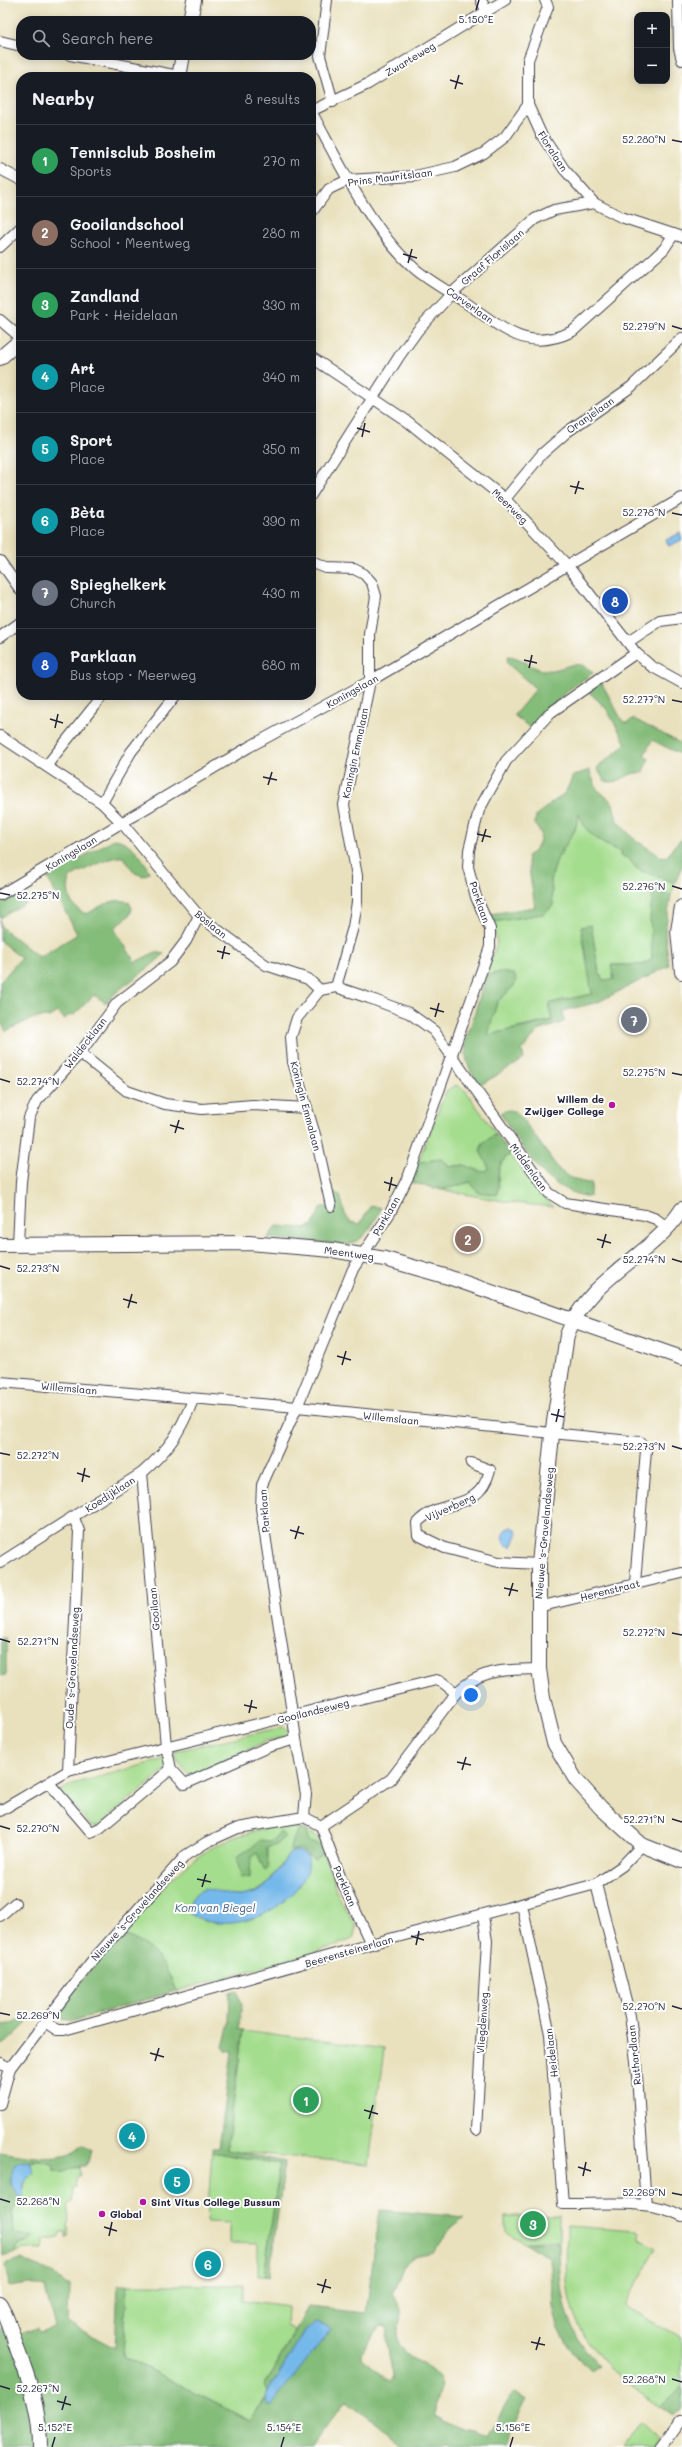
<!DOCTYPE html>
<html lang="en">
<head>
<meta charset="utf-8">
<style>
  body { margin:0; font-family:Mali,sans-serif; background:#20242c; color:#f1f3f6 }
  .controls { position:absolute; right:12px; top:12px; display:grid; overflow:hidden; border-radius:8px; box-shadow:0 2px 10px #0003 }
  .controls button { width:36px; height:36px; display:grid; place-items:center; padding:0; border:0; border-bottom:1px solid #363941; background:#171b24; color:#f1f3f6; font:20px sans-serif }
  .you { position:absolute; left:471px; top:1695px; width:14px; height:14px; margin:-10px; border:3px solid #fff; border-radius:50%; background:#1a73e8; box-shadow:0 0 0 6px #1a73e833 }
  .badge { display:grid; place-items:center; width:26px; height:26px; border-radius:50%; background:#2563eb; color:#fff; font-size:13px; font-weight:700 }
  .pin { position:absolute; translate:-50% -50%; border:2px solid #fff; box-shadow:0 1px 4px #0006 }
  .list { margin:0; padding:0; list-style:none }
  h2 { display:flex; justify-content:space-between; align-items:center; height:52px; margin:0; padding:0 16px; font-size:17px }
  h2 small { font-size:13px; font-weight:400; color:#9ea1a6 }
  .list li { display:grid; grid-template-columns:26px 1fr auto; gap:12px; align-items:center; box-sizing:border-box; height:72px; padding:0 16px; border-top:1px solid #363941 }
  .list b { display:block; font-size:15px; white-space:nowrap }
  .list p { margin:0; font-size:13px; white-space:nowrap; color:#9ea1a6 }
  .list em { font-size:13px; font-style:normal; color:#9ea1a6 }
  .icon { flex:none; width:22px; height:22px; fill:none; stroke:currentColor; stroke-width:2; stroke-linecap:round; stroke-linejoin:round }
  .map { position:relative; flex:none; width:682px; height:2447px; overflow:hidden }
  .search { position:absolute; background:#171b24; box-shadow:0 2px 10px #0003; left:16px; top:16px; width:300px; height:44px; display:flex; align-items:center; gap:10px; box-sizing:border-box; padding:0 14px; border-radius:16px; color:#9ea1a6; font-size:15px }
  .panel { position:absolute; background:#171b24; box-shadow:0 2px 10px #0003; left:16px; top:72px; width:300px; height:628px; border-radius:16px }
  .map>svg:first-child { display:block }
</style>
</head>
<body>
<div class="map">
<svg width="682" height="2447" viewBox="0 0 682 2447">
  <rect width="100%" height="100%" fill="#fff"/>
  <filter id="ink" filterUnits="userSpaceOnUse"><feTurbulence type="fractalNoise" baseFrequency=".025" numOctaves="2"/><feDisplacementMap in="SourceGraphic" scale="8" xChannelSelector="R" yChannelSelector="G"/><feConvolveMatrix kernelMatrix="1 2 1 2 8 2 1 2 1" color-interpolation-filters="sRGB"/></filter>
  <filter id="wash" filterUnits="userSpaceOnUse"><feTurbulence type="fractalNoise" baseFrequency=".012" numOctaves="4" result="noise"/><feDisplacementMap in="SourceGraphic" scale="16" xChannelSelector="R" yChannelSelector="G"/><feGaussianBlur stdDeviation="0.9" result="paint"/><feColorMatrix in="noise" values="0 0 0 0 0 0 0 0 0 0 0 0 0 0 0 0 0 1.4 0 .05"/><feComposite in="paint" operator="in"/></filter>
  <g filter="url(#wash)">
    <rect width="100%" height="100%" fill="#e9e1bd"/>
    <!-- green -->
    <g fill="#a5dd8e" stroke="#648064" fill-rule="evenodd">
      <path d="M579 813C588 832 602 845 622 852L621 856 628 858 637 869 675 883 671 895 653 892 652 959 642 965H611L614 979 603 980 599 973 591 925 592 994 550 1003 549 1007 552 1020 488 1035 497 1002 514 986 486 976 497 943 493 922 543 914 553 906 551 879 557 859 575 830Z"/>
      <polygon points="456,1085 465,1090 496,1134 483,1143 480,1151 489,1168 487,1171 482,1172 464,1165 448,1167 441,1159 418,1162 446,1091"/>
      <path d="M510 1154 547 1201 554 1207 514 1203 442 1190 470 1182 499 1187C497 1172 499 1163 510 1154Z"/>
      <polygon points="283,1727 289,1730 288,1736 266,1741 190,1777 175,1756 176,1751"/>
      <polygon points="165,1759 167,1768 97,1827 91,1826 60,1791 73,1784"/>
      <path d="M273 1827H296L312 1833 322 1844 336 1891 356 1927 353 1939 313 1953 176 1991 169 1974 122 1934C155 1897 184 1857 232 1838 245 1833 260 1831 273 1827ZM295 1851 302 1852 308 1857 217 1924 203 1889C214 1890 228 1897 239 1896 264 1895 276 1872 289 1854Z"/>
      <polygon points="243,2030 384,2049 369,2164 227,2151"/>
      <polygon points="212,2152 280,2164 264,2276 258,2276 258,2244 230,2243 230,2223 207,2222"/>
      <path d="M40 2161 53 2164 54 2171C66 2176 69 2167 80 2166L81 2175H78L76 2188H73V2203L69 2204 68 2238H66V2232H60L59 2238H43V2250L24 2249 14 2253 17 2246 26 2243 13 2233V2209C27 2201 20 2187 29 2175L35 2174 30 2162Z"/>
      <polygon points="506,2216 559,2216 559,2240 523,2242 506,2232"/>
      <path d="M567 2226 636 2231 639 2233V2239L656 2248 624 2306 682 2338V2386L661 2407C618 2379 574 2342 568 2288 565 2268 567 2246 567 2226Z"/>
      <polygon points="127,2285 243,2285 243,2300 288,2306 287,2326 295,2330 265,2386 268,2392 250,2421 123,2356"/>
      <polygon points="640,2422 657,2438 652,2447 623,2447"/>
    </g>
    <!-- forest -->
    <g fill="#84bc79" stroke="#536f5a" fill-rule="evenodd">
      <path d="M508 656C522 657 530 668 543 670 564 673 576 654 593 673L571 688 529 727 514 715 536 689 507 663Z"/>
      <path d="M601 682 623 722 627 723 634 719 682 744V755L652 740 644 756 649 759 642 773C628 770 616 788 604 780L597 768 626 744 606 708 588 691Z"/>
      <path d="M589 770 597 789 613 803 617 821 634 839 660 856 667 857 674 846 682 839V866L675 883 637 869 628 858 621 856 622 852 597 839 586 829 579 814 575 830 557 859 551 879 553 906 543 914 493 922 490 914 535 907 527 856C536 852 541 843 541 833L535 825 536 815 565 793 573 776Z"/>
      <path d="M114 839C129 840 145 858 149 873L143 876 135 873 123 857C114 855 79 872 70 877 66 893 69 908 87 914 101 906 113 897 129 902L132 908 130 915 114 928 135 962 156 952 164 954C147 972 123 983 106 1003L94 995 74 1015 67 1016 65 1019 57 1012 49 1017 34 1018 6 1031 0 1020V982L21 958 0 941V920L1 927 39 957 73 937 77 934 47 877Z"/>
      <polygon points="20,892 26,903 0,918 0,903"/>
      <path d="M653 892 671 895 665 932 669 966 598 1002 563 1011 564 1022 538 1031 522 1050 524 1059 480 1085C469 1070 464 1060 466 1041L486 976 500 972 514 974 516 979 514 986 497 1002 488 1035 552 1021 549 1007 550 1003 592 994 581 927 591 925 599 973 603 980 614 979 611 965H642L652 959 650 916Z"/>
      <path d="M508 1110 514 1111 521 1117 560 1171 575 1180 592 1184 589 1197C542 1189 525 1149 500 1113Z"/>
      <path d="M496 1134 510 1154C492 1168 501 1177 497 1195L478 1192 470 1182 442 1190 410 1182 418 1162 441 1159 447 1163 448 1167 464 1165 482 1172 487 1171 489 1168 480 1151 483 1143Z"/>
      <path d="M330 1191 340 1195 345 1214 350 1222 360 1224 371 1205 381 1208C374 1224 365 1240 348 1245L268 1238 276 1226 305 1228 313 1225 321 1207H332Z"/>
      <polygon points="1,1637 6,1638 6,1675 0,1676"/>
      <polygon points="305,1829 309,1842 317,1844 322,1855 314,1860 301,1849 290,1851 291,1844 298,1830"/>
      <polygon points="280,1832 285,1836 278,1843 267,1848 268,1867 265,1871 257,1853 251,1857 250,1878 241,1876 236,1857 251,1848 260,1840 271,1841"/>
      <path d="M122 1934C153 1946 164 1960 176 1991L73 2021 62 2019 60 2013 61 2004Z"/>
      <polygon points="238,1991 242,2005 238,2029 243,2030 227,2150 285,2162 269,2277 264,2276 280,2164 212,2152 212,2148 219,2148 232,2052 226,2051 223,2046 229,2024 230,1993"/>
      <polygon points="22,2019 27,2023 6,2043 0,2045 0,2027"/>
      <path d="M82 2145 91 2150 88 2162 85 2166C73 2165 66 2176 54 2171L53 2164C48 2164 45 2162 40 2161 26 2158 18 2170 10 2180L11 2186 22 2200 13 2209V2233L34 2237 30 2241 17 2246 14 2253 3 2256 0 2234V2152C22 2155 67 2166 82 2145Z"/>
      <path d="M380 2210 464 2217 450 2228 433 2253 413 2257 406 2263 393 2292C395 2299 401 2305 401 2312 401 2325 393 2334 401 2347 410 2361 431 2363 439 2377 445 2389 433 2404 435 2416L457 2428 474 2431 487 2438 513 2392 527 2400 511 2432 508 2447H449L446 2445 443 2447H406L346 2400 311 2447H0V2329L5 2322 22 2333 38 2329 39 2332 55 2328 45 2287 28 2284 10 2287 5 2266 7 2263 22 2259C41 2272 49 2264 65 2285H69L68 2323 115 2348 118 2285H127L123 2356 250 2421 265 2399V2402L305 2330 268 2392 265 2386 308 2307 366 2313ZM383 2326 387 2329 386 2340 393 2375 392 2379 389 2381 361 2358V2354L379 2327Z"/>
      <path d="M559 2242C560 2299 562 2321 598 2366L590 2371 569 2348 558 2327 553 2306 551 2268 549 2258 525 2243Z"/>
      <polygon points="682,2386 682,2409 674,2416 661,2407"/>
    </g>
    <!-- water -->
    <g fill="#74b8ea" stroke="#4b6d92">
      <polygon points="680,533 682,540 669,546 666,540"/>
      <polygon points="511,1527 516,1529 517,1535 512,1547 506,1545 502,1539 504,1531"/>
      <path d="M295 1851 302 1852 308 1857C310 1870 305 1878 297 1888 273 1918 225 1935 190 1914 188 1908 189 1902 193 1897 205 1880 223 1897 239 1896 243 1896 250 1894 254 1893 269 1887 280 1867 289 1854Z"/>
      <path d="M21 2161 30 2162 35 2173C19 2182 26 2185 22 2200 9 2186 9 2183 14 2165Z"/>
      <polygon points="317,2322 329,2326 331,2329 272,2405 268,2405 265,2399 268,2392 305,2330"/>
    </g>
  </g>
  <g filter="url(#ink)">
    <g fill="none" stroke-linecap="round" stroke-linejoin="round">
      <defs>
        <g id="street">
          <polyline points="327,0 320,56 333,102"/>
          <polyline points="481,0 487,12"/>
          <polyline points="545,0 548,7 528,60 528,105 541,134 564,169 594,203"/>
          <polyline points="678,0 679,48 682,60"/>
          <polyline points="0,41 21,46"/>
          <polyline points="70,55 179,76"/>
          <path d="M311 111C338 161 371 230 414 268 431 283 454 294 472 307 508 332 529 352 573 331L664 249 674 234"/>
          <polyline points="311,111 368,84 505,0"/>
          <polyline points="0,169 21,180"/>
          <polyline points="311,213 329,189 348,180 415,176 455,167 484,153 505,137 528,105"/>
          <polyline points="0,247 21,227"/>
          <polyline points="0,320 21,338"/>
          <polyline points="311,357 407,421 505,499 567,565 636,653 651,666 682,683"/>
          <polyline points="311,495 400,355 418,330 452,293 535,219 554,210 594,203 621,217 682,237"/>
          <polyline points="505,499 542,454 567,432 631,387 682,338"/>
          <polyline points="0,561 21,591"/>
          <polyline points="311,562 326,568 354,569 364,574 372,583 376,596 370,634 370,681 344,805 357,876 357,902 353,927 336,987"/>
          <polyline points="0,637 21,622"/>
          <polyline points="628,642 660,621 682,618"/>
          <polyline points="0,736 102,803 122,823 199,916 266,965 308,979 320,990"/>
          <polyline points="47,765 103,695"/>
          <polyline points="102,803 131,752 176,695"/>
          <polyline points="0,895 249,747 370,681 682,498"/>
          <polyline points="320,990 336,987 369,998 409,1013 434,1031 549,1193 565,1203 645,1215 656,1219 667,1227"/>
          <polyline points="320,990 297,1018 291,1037 293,1062 316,1138 331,1206"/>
          <polyline points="80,1053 127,1091 165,1104 202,1109 253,1105 307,1108"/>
          <polyline points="18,1244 21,1182 29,1118 37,1101 80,1053 117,1003 170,962 186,941 199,916"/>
          <polyline points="0,1382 297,1407 640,1442 646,1450 635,1583"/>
          <path d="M471 1463 490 1470C478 1515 441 1496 417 1523L418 1535 445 1548 499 1562 539 1564"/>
          <polyline points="142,1473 166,1746 171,1769 185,1784 268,1747 296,1739"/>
          <path d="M0 1563 142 1473C170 1448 179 1434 193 1400"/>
          <polyline points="538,1607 682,1573"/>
          <polyline points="68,1771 79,1531 74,1518"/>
          <polyline points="49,1783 91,1832 100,1828 171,1769"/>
          <polyline points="0,1811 68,1771 436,1680 442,1682 456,1693"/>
          <polyline points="304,1817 306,1794 296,1739 261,1508 262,1485 297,1407 353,1269 390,1213 409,1175 490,947 490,929 476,897 468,867 469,850 479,810 506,761 550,713 636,653"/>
          <path d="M321 1826 391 1779 456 1693C482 1668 504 1670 539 1669"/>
          <polyline points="321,1826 343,1884 371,1944"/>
          <polyline points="596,1884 630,2016 636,2061 646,2205"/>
          <path d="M522 1905 550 2034 563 2204C599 2205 650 2198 682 2216"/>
          <polyline points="0,1916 15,1903"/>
          <polyline points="45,2022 57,2030 64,2030 371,1944 596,1884 622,1866 642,1845"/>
          <polyline points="0,2063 10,2068"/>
          <polyline points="0,2104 10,2068 36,2034 91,1962 186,1855 207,1842 238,1828 304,1817 321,1826"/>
          <polyline points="476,2130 487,1941 483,1916"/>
          <polyline points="661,2447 682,2419"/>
        </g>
        <g id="secondary">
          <polyline points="190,21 194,0"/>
          <polyline points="179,77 183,55"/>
          <polyline points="0,358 21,340"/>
          <polyline points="682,907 678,931 682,972"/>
          <path d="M682 1209C650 1259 589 1276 567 1335L552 1435 539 1564V1669L543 1698 554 1743 576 1780 601 1808 642 1845 682 1861"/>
          <polyline points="0,1245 249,1243 332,1250 385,1259 448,1277 682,1358"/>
          <path d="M0 2304C11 2324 13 2340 21 2359 32 2387 40 2417 40 2447"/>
        </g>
      </defs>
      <!-- street casing -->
      <use href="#street" stroke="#403f4e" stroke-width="12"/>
      <!-- secondary casing -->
      <use href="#secondary" stroke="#403f4e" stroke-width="16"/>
      <!-- street -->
      <use href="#street" stroke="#fff" stroke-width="10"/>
      <!-- secondary -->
      <use href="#secondary" stroke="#fff" stroke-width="14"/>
    </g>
  </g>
  <!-- ticks -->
  <path fill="none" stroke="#22223b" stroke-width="1.5" d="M476 10 479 0M450 80 463 84M455 89 459 75M672 140 682 142M403 254 417 258M408 263 412 249M672 326 682 329M357 428 370 432M362 437 365 423M570 486 584 489M575 494 579 481M672 513 682 515M524 660 537 663M529 668 532 655M672 700 682 702M50 719 63 723M55 728 58 714M263 777 277 780M268 785 272 772M477 834 491 837M482 842 486 829M672 886 682 889M0 893 10 895M217 951 230 954M222 959 225 946M430 1008 444 1012M435 1017 439 1003M672 1073 682 1075M0 1079 10 1082M170 1125 184 1129M175 1133 179 1120M384 1182 397 1186M389 1191 392 1177M597 1239 611 1243M602 1248 606 1234M672 1259 682 1262M0 1266 10 1269M123 1299 137 1303M128 1308 132 1294M337 1356 351 1360M342 1365 346 1351M551 1414 564 1417M556 1422 559 1409M672 1446 682 1449M0 1453 10 1455M77 1473 90 1477M82 1482 85 1468M290 1530 304 1534M295 1539 299 1526M504 1588 518 1591M509 1596 513 1583M672 1633 682 1635M0 1639 10 1642M244 1705 257 1708M249 1713 252 1700M457 1762 471 1765M462 1770 466 1757M672 1819 682 1822M0 1826 10 1829M197 1879 211 1882M202 1887 206 1874M411 1936 424 1940M416 1945 419 1931M672 2006 682 2009M0 2013 10 2015M150 2053 164 2057M155 2061 159 2048M364 2110 378 2114M369 2119 373 2105M578 2167 591 2171M583 2176 586 2162M672 2193 682 2195M0 2199 10 2202M104 2227 117 2231M109 2236 112 2222M317 2284 331 2288M322 2293 326 2279M531 2342 545 2345M536 2350 540 2337M672 2379 682 2382M0 2386 10 2389M57 2401 71 2405M62 2410 66 2396M52 2447 55 2437M281 2447 284 2437M510 2447 513 2437"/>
  <!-- markers -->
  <g fill="#b5179e" stroke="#fff" stroke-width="1.5">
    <circle cx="612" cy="1105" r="4"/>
    <circle cx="143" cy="2202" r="4"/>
    <circle cx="102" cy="2214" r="4"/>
  </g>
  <g text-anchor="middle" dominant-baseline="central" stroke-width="4" stroke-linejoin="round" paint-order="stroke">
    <!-- street labels -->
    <g font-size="10" fill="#22223b" stroke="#fff">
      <text transform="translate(410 59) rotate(-31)">Zwarteweg</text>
      <text transform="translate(553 151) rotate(57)">Floralaan</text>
      <text transform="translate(390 177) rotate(-7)">Prins Mauritslaan</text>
      <text transform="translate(492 257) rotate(-41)">Graaf Florislaan</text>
      <text transform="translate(470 305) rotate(35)">Corverlaan</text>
      <text transform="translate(590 415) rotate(-35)">Oranjelaan</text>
      <text transform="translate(510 506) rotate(44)">Meerweg</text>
      <text transform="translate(352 691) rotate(-29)">Koningslaan</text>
      <text transform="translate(355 753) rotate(-78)">Koningin Emmalaan</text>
      <text transform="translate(71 853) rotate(-31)">Koningslaan</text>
      <text transform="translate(480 902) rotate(71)">Parklaan</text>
      <text transform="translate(211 924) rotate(39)">Boslaan</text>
      <text transform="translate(85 1043) rotate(-52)">Waldecklaan</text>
      <text transform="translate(306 1106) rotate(75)">Koningin Emmalaan</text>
      <text transform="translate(529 1167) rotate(54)">Middenlaan</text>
      <text transform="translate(386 1216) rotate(-60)">Parklaan</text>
      <text transform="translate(349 1253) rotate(8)">Meentweg</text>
      <text transform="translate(69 1388) rotate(5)">Willemslaan</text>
      <text transform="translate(391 1418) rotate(6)">Willemslaan</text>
      <text transform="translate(110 1494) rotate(-33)">Koedijklaan</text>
      <text transform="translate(450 1507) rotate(-24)">Vijverberg</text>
      <text transform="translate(264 1511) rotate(-94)">Parklaan</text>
      <text transform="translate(544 1533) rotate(-85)">Nieuwe 's-Gravelandseweg</text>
      <text transform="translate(610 1590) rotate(-14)">Herenstraat</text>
      <text transform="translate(154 1609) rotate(-95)">Gooilaan</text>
      <text transform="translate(72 1668) rotate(-87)">Oude 's-Gravelandseweg</text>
      <text transform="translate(313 1711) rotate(-14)">Gooilandseweg</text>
      <text transform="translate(345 1886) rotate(67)">Parklaan</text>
      <text transform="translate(137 1910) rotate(-48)">Nieuwe 's-Gravelandseweg</text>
      <text transform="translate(349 1951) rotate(-16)">Beerensteinerlaan</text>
      <text transform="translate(482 2023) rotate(-86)">Vliegdenweg</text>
      <text transform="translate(551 2053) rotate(-97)">Heidelaan</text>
      <text transform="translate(634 2055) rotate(-96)">Ruthardlaan</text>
    </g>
    <!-- poi labels -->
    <g font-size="10" font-weight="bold" fill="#22223b" stroke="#fff" text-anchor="start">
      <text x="604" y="1099" text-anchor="end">Willem de<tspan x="604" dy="12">Zwijger College</tspan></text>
      <text x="151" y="2202">Sint Vitus College Bussum</text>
      <text x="110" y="2214">Global</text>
    </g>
    <!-- water labels -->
    <g font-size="11" font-style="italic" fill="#435e81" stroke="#fff">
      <text x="215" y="1907">Kom van Biegel</text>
    </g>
  </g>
  <g font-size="10" text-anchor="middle" fill="#22223b" stroke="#fff" stroke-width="4" stroke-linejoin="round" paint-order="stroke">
    <text x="476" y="23">5.150°E</text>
    <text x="644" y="143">52.280°N</text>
    <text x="644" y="330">52.279°N</text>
    <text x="644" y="516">52.278°N</text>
    <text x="644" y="703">52.277°N</text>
    <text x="644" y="890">52.276°N</text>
    <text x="38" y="899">52.275°N</text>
    <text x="644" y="1076">52.275°N</text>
    <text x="38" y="1085">52.274°N</text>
    <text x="644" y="1263">52.274°N</text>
    <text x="38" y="1272">52.273°N</text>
    <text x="644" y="1450">52.273°N</text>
    <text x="38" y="1459">52.272°N</text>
    <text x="644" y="1636">52.272°N</text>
    <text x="38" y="1645">52.271°N</text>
    <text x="644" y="1823">52.271°N</text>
    <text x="38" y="1832">52.270°N</text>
    <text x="644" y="2010">52.270°N</text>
    <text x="38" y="2019">52.269°N</text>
    <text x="644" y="2196">52.269°N</text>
    <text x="38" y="2205">52.268°N</text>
    <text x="644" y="2383">52.268°N</text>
    <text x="38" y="2392">52.267°N</text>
    <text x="55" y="2431">5.152°E</text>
    <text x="284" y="2431">5.154°E</text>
    <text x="513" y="2431">5.156°E</text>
  </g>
</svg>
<div class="controls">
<button>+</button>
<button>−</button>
</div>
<div class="you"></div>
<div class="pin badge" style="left:306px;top:2100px;background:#2e9e5b">1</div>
<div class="pin badge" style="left:468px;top:1239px;background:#8d6e63">2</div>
<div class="pin badge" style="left:533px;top:2224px;background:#2e9e5b">3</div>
<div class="pin badge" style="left:132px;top:2136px;background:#0f9aa8">4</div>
<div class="pin badge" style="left:177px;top:2181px;background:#0f9aa8">5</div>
<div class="pin badge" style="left:208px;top:2264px;background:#0f9aa8">6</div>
<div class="pin badge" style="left:634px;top:1020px;background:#6b7280">7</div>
<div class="pin badge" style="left:615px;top:601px;background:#1a4fb4">8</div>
<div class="search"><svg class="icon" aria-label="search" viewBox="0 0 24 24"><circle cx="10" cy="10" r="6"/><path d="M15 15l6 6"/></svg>Search here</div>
<section class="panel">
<h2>Nearby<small>8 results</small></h2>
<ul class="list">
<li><span class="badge" style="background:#2e9e5b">1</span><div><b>Tennisclub Bosheim</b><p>Sports</p></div><em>270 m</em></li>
<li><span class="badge" style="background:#8d6e63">2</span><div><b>Gooilandschool</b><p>School · Meentweg</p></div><em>280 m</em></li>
<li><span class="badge" style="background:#2e9e5b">3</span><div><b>Zandland</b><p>Park · Heidelaan</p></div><em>330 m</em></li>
<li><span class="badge" style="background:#0f9aa8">4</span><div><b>Art</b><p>Place</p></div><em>340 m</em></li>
<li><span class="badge" style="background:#0f9aa8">5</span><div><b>Sport</b><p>Place</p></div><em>350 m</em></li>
<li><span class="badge" style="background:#0f9aa8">6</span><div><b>Bèta</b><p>Place</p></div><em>390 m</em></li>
<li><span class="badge" style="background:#6b7280">7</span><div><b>Spieghelkerk</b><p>Church</p></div><em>430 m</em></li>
<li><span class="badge" style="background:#1a4fb4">8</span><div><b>Parklaan</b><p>Bus stop · Meerweg</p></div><em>680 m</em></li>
</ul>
</section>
</div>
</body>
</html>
